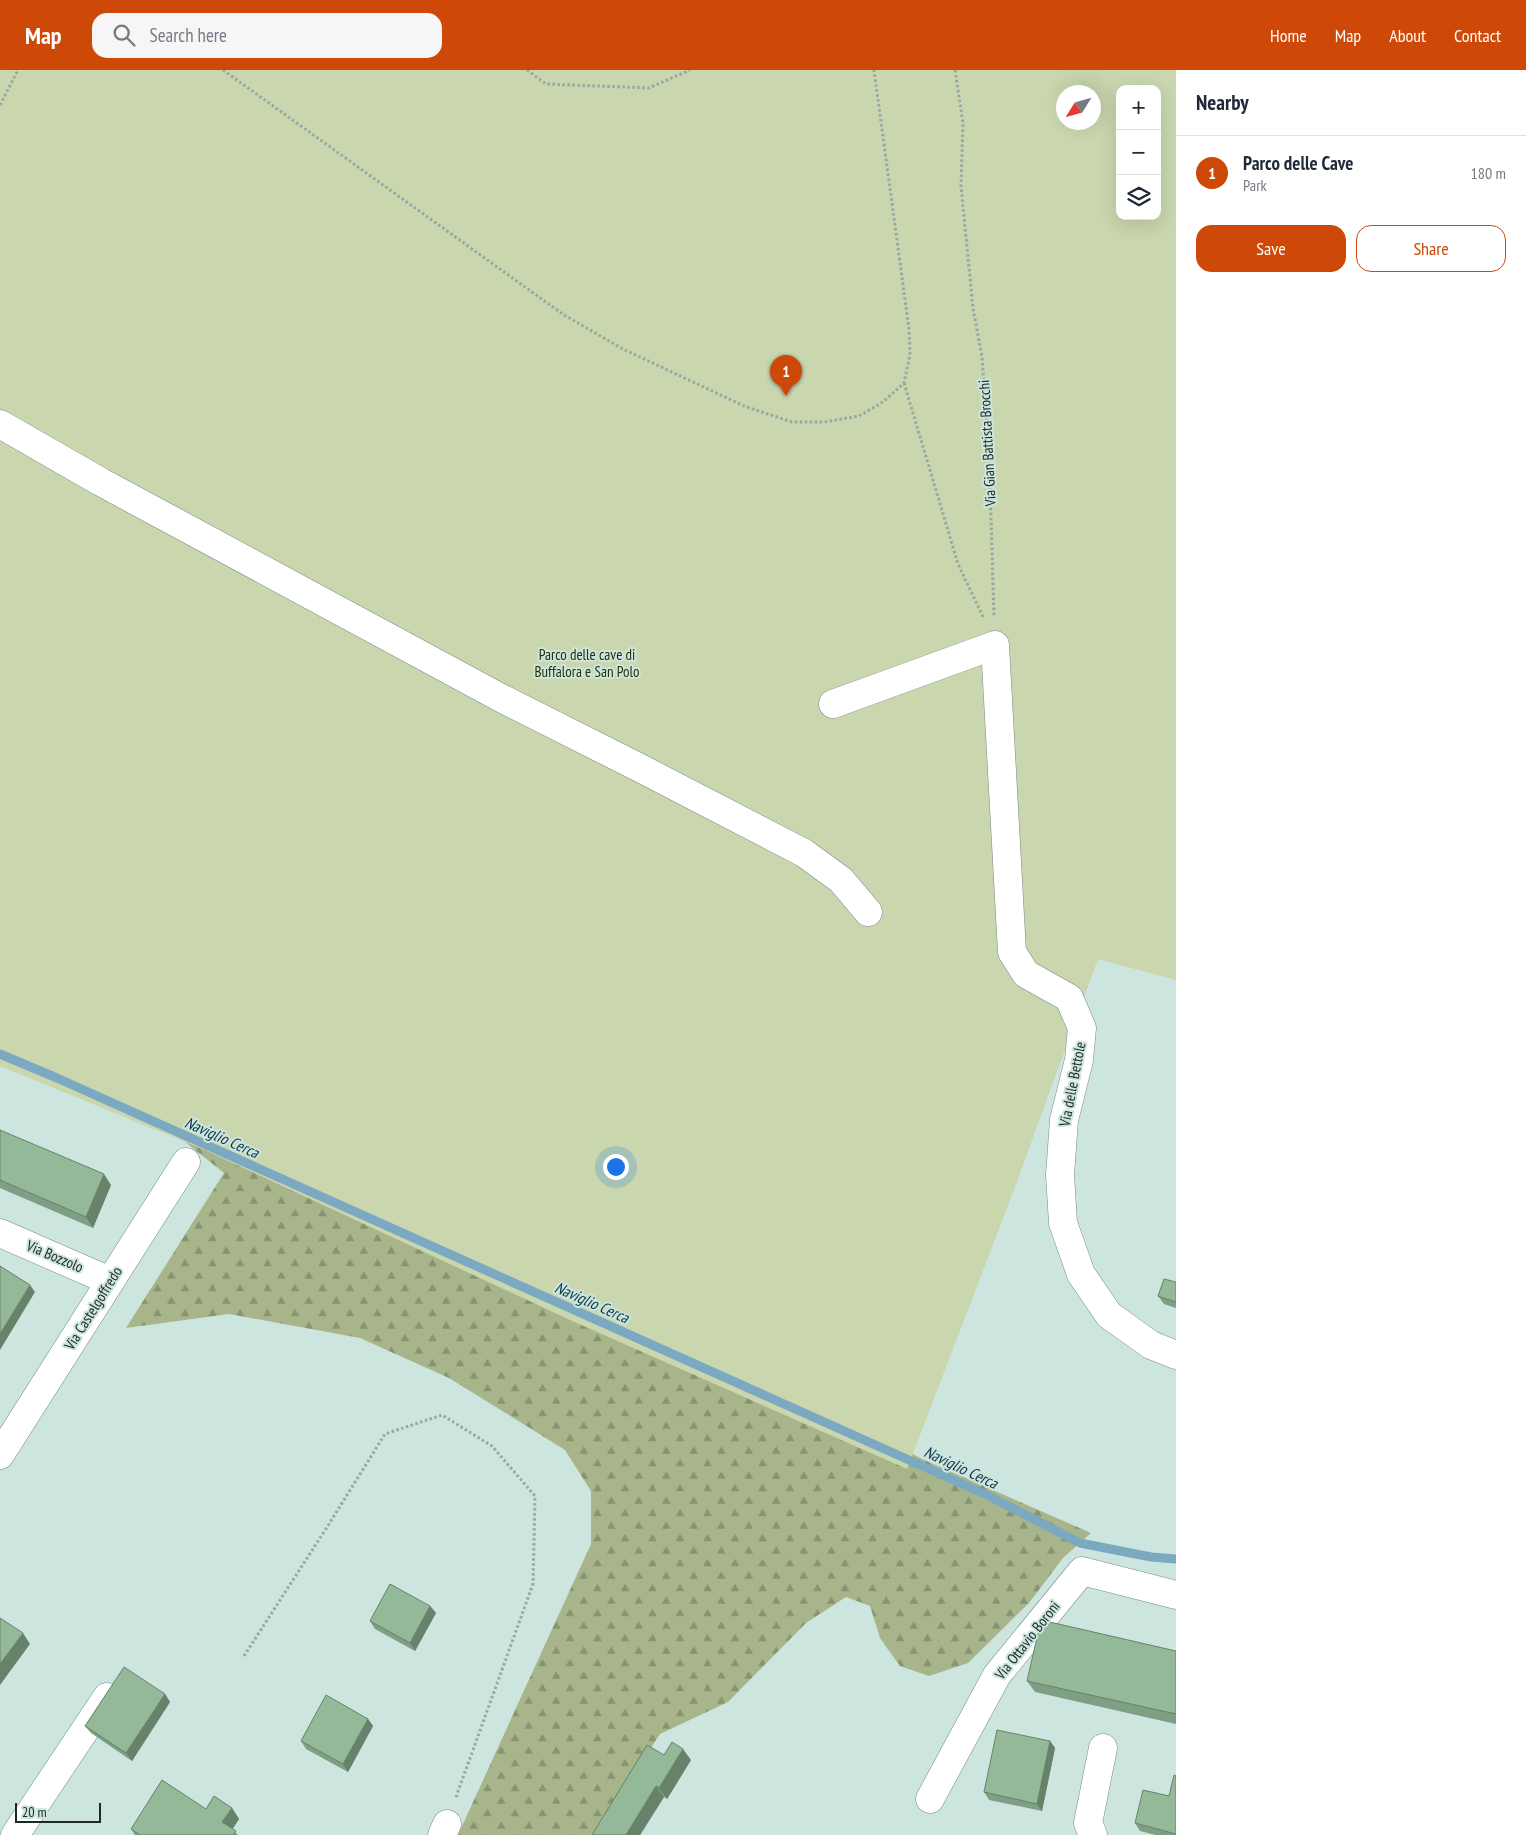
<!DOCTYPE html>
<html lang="en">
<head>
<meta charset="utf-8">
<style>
  body { margin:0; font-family:"PT Sans Narrow",sans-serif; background:#f6f6f7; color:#1f2937 }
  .controls { position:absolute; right:15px; top:15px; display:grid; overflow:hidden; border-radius:10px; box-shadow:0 5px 20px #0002 }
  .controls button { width:45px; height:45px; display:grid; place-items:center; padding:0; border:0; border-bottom:1px solid #e0e1e3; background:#fff; color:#1f2937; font:25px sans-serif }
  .compass { position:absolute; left:1056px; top:15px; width:45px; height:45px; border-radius:50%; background:#fff; box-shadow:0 5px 20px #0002; rotate:233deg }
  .scale { position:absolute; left:15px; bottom:12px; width:86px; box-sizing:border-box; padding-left:5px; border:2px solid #1e2825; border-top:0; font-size:14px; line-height:18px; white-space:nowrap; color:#1e2825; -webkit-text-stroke:4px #cce5de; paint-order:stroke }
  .you { position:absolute; left:615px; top:1096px; width:18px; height:18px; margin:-12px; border:4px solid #fff; border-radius:50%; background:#1a73e8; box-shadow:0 0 0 8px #1a73e833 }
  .badge { display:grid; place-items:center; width:32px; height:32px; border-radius:50%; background:#ce4807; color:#fff; font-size:16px; font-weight:700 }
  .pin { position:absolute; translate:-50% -41px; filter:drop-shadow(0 1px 2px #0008) }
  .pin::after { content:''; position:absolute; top:26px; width:18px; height:15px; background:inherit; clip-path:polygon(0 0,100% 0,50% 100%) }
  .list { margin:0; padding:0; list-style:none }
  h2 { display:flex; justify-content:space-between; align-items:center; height:65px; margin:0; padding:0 20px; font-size:21px }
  h2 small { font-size:16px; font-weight:400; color:#747a83 }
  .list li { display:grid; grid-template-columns:32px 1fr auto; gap:15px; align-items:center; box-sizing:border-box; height:75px; padding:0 20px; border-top:1px solid #e0e1e3 }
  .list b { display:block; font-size:19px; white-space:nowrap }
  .list p { margin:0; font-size:16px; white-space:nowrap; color:#747a83 }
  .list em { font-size:16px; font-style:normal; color:#747a83 }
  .actions { display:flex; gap:10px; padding:15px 20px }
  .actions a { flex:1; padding:11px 0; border:1px solid #ce4807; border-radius:15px; text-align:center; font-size:18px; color:#ce4807 }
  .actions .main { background:#ce4807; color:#fff }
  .icon { flex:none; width:28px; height:28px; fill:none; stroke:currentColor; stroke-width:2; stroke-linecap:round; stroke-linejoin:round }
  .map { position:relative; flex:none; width:1176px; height:1765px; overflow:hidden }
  header { display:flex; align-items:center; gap:30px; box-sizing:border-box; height:70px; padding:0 25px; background:#ce4807; color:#fff }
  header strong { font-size:24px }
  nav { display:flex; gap:28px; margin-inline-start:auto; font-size:18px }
  .search { width:350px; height:45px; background:#f6f6f7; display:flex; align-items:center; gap:12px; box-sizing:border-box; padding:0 18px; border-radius:15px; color:#747a83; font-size:19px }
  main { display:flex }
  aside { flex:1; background:#fff }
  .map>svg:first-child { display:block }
</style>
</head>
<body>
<header>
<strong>Map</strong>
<div class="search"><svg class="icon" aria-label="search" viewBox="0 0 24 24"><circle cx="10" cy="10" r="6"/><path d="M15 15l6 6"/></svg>Search here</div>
<nav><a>Home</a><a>Map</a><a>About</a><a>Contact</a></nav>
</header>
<main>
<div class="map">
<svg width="1176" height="1765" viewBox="0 0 1176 1765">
  <defs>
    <pattern id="forest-firs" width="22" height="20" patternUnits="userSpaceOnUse" patternTransform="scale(1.25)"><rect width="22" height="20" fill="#a8b58a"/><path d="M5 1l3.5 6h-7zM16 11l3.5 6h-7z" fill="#889371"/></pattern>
  </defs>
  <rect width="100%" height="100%" fill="#cce5de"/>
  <!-- forest -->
  <polygon fill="url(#forest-firs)" points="0,952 760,1299 922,1389 1091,1463 1063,1488 1029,1533 968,1593 929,1606 900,1596 880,1568 870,1536 846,1527 806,1553 728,1632 660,1664 594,1765 458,1765 591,1474 591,1421 565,1380 449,1308 360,1268 229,1244 126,1258 224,1103 139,1035"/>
  <!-- park -->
  <path fill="#c9d6ae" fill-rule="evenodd" d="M0 0H1176V910L1098 889 1012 1125 907 1399 570 1250 205 1080 0 996ZM1120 19H1157V146H1120ZM1064 22H1094V52H1064Z"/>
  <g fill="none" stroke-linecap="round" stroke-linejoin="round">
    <!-- stream -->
    <polyline stroke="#7aa9c1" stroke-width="9" points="0,984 57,1008 987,1425 1080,1473 1151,1487 1176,1489"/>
    <defs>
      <g id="minor">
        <polyline points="0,354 101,412 501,628 640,698 804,783 841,810 868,842"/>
        <polyline points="833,634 995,575 1012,882 1026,904 1069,928 1082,958 1079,990 1064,1050 1060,1105 1063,1153 1081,1204 1109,1245 1151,1275 1176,1285"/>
        <polyline points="0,1163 110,1211"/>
        <polyline points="0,1385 186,1092"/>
        <polyline points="930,1729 997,1605 1082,1501 1176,1525"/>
        <polyline points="15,1765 107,1627"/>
        <polyline points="442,1765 447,1754"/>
        <polyline points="1093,1765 1088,1753 1103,1678"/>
      </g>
    </defs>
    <!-- minor casing -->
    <use href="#minor" stroke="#758c86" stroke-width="29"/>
    <!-- path -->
    <g stroke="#95a9a3" stroke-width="3" stroke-dasharray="2.5 2.5" stroke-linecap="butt">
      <polyline points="223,0 564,245 623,279 744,336 792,352 824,352 859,346 883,332 904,313 910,285 909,259 874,0"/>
      <polyline points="527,0 546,14 649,18 690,0"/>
      <polyline points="955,0 963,53 961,116 973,238 982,287 989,382 994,547"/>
      <polyline points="0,35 18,0"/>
      <polyline points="904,313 958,494 984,549"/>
      <polyline points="244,1586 329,1454 385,1364 442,1345 492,1376 535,1426 533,1514 456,1727"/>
    </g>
    <!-- minor -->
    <use href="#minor" stroke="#fff" stroke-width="28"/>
  </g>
  <!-- wall -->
  <g fill="#7e9f84">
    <polygon points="0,1060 111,1115 93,1158 0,1118"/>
    <polygon points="1176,1212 1176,1238 1164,1234 1158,1226"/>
    <polygon points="430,1536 436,1543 415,1581 375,1559 370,1551"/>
    <polygon points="1176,1581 1176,1654 1035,1622 1027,1611"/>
    <polygon points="165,1624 170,1632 132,1691 91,1663 85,1656"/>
    <polygon points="368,1649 373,1656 348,1702 306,1679 301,1671"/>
    <polygon points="1050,1671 1055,1678 1042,1741 989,1730 984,1722"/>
    <polygon points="664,1685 691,1690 667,1729 664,1727 640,1765 592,1765"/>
    <polygon points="1176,1706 1176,1765 1156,1765 1140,1761 1135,1753 1169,1726"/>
    <polygon points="232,1738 239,1749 232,1759 238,1765 135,1765 131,1759 206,1739"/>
  </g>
  <!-- shaded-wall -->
  <g fill="#67826b">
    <polygon points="104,1104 111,1115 93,1158 86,1147"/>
    <polygon points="30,1215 35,1222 0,1280 0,1264"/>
    <polygon points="430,1536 436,1543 415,1581 410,1573"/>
    <polygon points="23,1563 30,1574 0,1615 0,1594"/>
    <polygon points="165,1624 170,1632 132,1691 126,1683"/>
    <polygon points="368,1649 373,1656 348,1702 343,1694"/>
    <polygon points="1050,1671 1055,1678 1042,1741 1037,1734"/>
    <polygon points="683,1679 691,1690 667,1729 659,1718"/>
    <polygon points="656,1716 664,1727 640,1765 626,1765"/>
    <polygon points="232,1738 239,1749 230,1763 222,1752"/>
  </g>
  <!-- building -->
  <g fill="#93b999" stroke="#67826b">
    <polygon points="0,1060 104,1104 86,1147 0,1110"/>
    <polygon points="0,1196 30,1215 0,1264"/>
    <polygon points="1164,1209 1176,1212 1176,1232 1158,1226"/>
    <polygon points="390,1514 430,1536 410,1573 370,1551"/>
    <polygon points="0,1548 23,1563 0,1594"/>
    <polygon points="1041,1550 1176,1581 1176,1644 1027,1611"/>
    <polygon points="124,1597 165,1624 126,1683 85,1656"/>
    <polygon points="326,1625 368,1649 343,1694 301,1671"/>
    <polygon points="997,1660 1050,1671 1037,1734 984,1722"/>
    <polygon points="672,1672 683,1679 659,1718 656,1716 626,1765 592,1765 647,1675 664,1685"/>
    <polygon points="1174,1705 1176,1706 1176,1764 1135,1753 1143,1720 1169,1726"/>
    <polygon points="162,1710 206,1739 214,1726 232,1738 222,1752 236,1761 233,1765 140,1765 131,1759"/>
  </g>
  <g text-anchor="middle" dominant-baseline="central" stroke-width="4" stroke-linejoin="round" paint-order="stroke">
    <!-- street labels -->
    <g font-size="15" fill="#1e2825" stroke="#cce5de">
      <text transform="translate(987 373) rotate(-93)">Via Gian Battista Brocchi</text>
      <text transform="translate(1072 1014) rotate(-79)">Via delle Bettole</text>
      <text transform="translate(55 1186) rotate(23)">Via Bozzolo</text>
      <text transform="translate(93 1238) rotate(-58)">Via Castelgoffredo</text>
      <text transform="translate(1027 1570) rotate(-52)">Via Ottavio Boroni</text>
    </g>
    <!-- park labels -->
    <g font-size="15" fill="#273200" stroke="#cce5de">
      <text x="587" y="584">Parco delle cave di<tspan x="587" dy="17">Buffalora e San Polo</tspan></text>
    </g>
    <!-- water labels -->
    <g font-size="16" font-style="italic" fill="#10394b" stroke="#cce5de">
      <text transform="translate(222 1067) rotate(24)">Naviglio Cerca</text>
      <text transform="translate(592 1232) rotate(24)">Naviglio Cerca</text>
      <text transform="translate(961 1397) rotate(25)">Naviglio Cerca</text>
    </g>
  </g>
</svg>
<div class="controls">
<button>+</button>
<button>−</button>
<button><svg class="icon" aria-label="layers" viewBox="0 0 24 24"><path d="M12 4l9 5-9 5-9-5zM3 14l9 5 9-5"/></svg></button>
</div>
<svg class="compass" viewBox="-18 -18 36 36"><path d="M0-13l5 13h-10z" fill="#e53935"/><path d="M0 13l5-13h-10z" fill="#747a83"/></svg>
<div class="scale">20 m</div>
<div class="you"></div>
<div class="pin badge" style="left:786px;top:326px">1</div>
</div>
<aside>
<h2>Nearby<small></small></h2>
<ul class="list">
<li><span class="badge">1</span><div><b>Parco delle Cave</b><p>Park</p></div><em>180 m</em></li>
</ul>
<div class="actions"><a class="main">Save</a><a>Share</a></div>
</aside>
</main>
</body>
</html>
